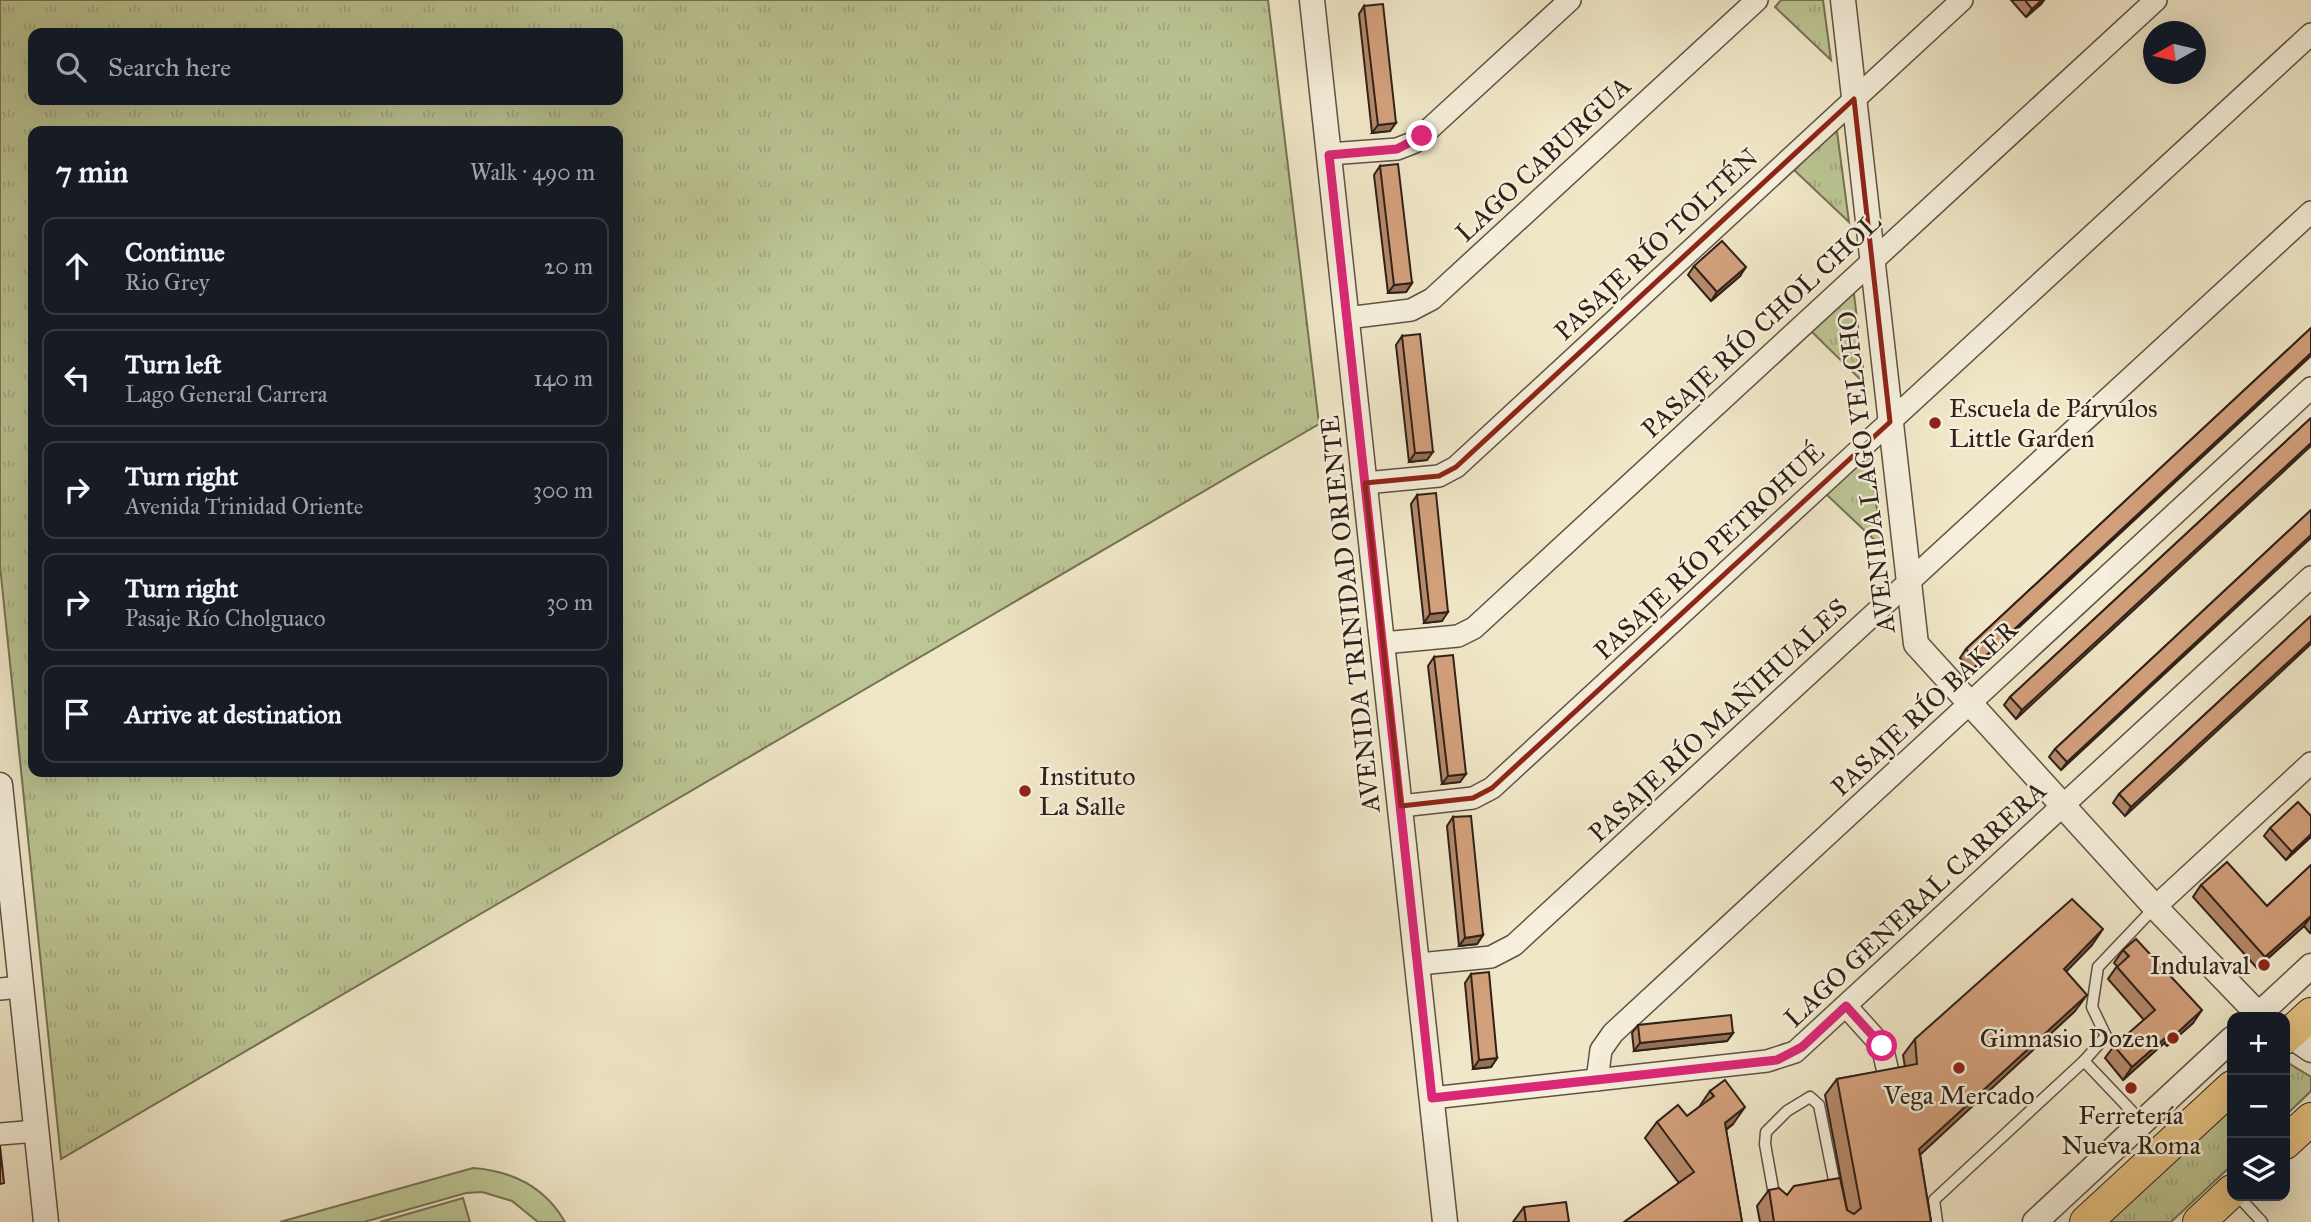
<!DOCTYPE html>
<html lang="en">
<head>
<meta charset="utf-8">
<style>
  body { margin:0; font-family:"IM FELL Great Primer",serif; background:#242831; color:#f1f3f6 }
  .controls { position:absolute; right:21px; bottom:21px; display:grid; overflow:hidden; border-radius:14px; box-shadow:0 7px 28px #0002 }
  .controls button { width:63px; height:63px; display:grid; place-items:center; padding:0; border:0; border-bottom:2px solid #363941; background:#171b24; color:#f1f3f6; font:35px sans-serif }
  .compass { position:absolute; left:2143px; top:21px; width:63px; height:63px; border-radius:50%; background:#171b24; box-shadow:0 7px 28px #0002; rotate:262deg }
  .stop { position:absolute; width:21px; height:21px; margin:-16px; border:5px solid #db2777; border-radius:50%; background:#fff }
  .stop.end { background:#db2777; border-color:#fff; box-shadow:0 2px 7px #0008 }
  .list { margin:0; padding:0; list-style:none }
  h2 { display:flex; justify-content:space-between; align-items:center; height:91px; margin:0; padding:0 28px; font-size:30px }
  h2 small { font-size:23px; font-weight:400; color:#9ea1a6 }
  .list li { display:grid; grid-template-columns:46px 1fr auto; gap:21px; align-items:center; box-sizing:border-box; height:98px; margin:0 14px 14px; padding:0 14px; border:2px solid #363941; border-radius:14px }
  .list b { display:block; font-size:26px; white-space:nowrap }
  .list p { margin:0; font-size:23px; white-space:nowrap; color:#9ea1a6 }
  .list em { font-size:23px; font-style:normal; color:#9ea1a6 }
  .icon { flex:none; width:38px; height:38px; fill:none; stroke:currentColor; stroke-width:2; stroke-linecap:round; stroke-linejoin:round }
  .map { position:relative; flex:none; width:2311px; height:1222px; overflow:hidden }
  .search { position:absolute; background:#171b24; box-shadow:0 7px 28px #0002; left:28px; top:28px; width:595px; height:77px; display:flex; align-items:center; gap:18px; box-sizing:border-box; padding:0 24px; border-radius:14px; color:#9ea1a6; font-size:26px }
  .panel { position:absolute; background:#171b24; box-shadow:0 7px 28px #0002; left:28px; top:126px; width:595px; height:651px; border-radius:14px }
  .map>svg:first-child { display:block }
</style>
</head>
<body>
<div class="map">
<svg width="2311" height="1222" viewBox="0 0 2311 1222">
  <defs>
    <pattern id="grass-tufts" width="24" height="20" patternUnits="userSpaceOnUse" patternTransform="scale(1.75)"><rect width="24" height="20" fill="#bcc594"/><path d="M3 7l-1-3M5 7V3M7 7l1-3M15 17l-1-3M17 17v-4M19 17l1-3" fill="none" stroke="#a2a97f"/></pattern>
  </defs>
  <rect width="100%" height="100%" fill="#f0e7c8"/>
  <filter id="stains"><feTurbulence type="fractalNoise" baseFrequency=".00286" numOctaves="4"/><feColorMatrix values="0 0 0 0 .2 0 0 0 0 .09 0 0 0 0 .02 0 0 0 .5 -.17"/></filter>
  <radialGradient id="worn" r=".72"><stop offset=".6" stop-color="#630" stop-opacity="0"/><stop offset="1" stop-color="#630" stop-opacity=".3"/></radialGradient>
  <!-- grass -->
  <g fill="url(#grass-tufts)" stroke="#767256" stroke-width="2" fill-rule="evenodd">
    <path d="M0 0H1268L1319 424 61 1159 0 566ZM33 33H618V100H33ZM618 131V772H33V131Z"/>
    <polygon points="1781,0 1823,0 1831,60 1775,7"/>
    <polygon points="1836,124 1849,222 1793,169"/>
    <polygon points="1853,286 1865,384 1810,330"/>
    <polygon points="1869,449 1882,547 1826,494"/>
    <polygon points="2285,1061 2311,1077 2311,1091 2285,1116"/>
    <polygon points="2232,1102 2232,1165 2171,1222 2104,1222"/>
  </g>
  <!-- pitch -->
  <g fill="#bcc594" stroke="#767256" stroke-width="2">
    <path d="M473 1168C511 1171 545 1187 565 1222H538L512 1201 482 1192 466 1193 364 1222H280Z"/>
    <polygon points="463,1198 470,1222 380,1222"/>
  </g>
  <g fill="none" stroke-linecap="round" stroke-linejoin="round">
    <defs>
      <g id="service">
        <polyline points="2084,1061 2106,1036 2092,1007 2098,967 2155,907"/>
        <polyline points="2238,1196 2262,1222"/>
        <polyline points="1775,1200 1765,1144 1766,1132 1787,1111 1810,1097 1819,1105 1836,1190"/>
        <polyline points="1937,1222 1934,1200 2084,1061 2142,1122"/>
      </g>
      <g id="minor">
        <polyline points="1329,154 1397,149 1415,142 1570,0"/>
        <polyline points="1347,318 1411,310 1432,299 1757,0"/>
        <polyline points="1365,483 1439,476 1456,467 1962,0"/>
        <polyline points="1383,643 1458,636 1474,628 2156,0"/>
        <polyline points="1401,806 1473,798 1492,788 2311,34"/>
        <polyline points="2155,907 2311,763"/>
        <polyline points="1419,964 1491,957 1514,945 2311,212"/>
        <polyline points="0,989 21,987"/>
        <polyline points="1846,1006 1882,1046 1888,1072"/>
        <polyline points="1597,1080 1601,1050 1613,1033 2311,388"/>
        <polyline points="1432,1098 1767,1061 1795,1052 2311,577"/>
        <polyline points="0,1134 36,1131"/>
      </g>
      <g id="tertiary">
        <polyline points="1312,0 1445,1222"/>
        <polyline points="1843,0 1916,644 2155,907 2261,1017"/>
        <polyline points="0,785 46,1222"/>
        <polyline points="2256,1017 2311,966"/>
        <polyline points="2285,1032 2311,1050"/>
        <polyline points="2035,1222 2232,1039"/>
      </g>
      <g id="primary">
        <polyline points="2285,1038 2311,1014"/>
        <polyline points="2285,1143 2311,1119"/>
        <polyline points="2086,1222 2232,1087"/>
        <polyline points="2199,1222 2232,1191"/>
      </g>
    </defs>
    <!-- service casing -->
    <use href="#service" stroke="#5f5245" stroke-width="13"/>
    <!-- minor casing -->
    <use href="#minor" stroke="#5f5245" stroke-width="24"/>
    <!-- tertiary casing -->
    <use href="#tertiary" stroke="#5f5245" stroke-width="27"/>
    <!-- primary casing -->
    <use href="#primary" stroke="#2f2019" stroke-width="34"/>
    <!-- service -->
    <use href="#service" stroke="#f5efdb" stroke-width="10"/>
    <!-- minor -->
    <use href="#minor" stroke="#f5efdb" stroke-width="21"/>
    <!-- tertiary -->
    <use href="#tertiary" stroke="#f5efdb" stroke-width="24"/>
    <!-- primary -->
    <use href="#primary" stroke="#e8c484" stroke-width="32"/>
  </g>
  <!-- wall -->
  <g fill="#b58a6b" stroke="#2f2019" stroke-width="2">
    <polygon points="2011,0 2044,0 2041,4 2026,17"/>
    <polygon points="1364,6 1390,131 1372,133 1359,14"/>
    <polygon points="1380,166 1412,283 1406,292 1388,293 1374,175"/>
    <polygon points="1694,266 1740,276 1711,301 1688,275"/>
    <polygon points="2311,328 1972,671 1960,658 1966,649"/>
    <polygon points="1402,336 1427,460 1409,462 1396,345"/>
    <polygon points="2311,418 2016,719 2004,705 2010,697"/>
    <polygon points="1417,495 1442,621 1424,623 1411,504"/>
    <polygon points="2311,510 2061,770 2049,757 2055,749"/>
    <polygon points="2311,616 2125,816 2113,803 2119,794"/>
    <polygon points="1434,657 1460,782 1442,784 1428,666"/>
    <polygon points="2311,816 2311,837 2286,860 2264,836 2270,828"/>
    <polygon points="1453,817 1483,935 1477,944 1459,946 1447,826"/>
    <polygon points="2311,865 2311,932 2310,933 2304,926 2257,968 2193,897 2201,885 2267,906"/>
    <polygon points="2092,945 2066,971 2075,1011 1920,1154 1931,1222 1760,1222 1757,1206 1769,1190 1847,1210 1825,1095 1837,1079 1905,1067 1903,1055 1915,1039"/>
    <polygon points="2123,950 2193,1023 2167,1046 2164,1043 2123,1080 2105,1058 2114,1046 2144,1020 2108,979 2117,966 2114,963"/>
    <polygon points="1471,974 1497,1058 1491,1067 1473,1069 1465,983"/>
    <polygon points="1638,1025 1733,1033 1727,1041 1634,1051 1632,1033"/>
    <polygon points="1710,1091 1733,1124 1726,1130 1742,1222 1679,1183 1645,1138 1657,1122 1687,1116 1699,1107"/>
    <polygon points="1524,1207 1569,1222 1513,1222"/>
  </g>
  <!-- shaded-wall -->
  <g fill="#947057" stroke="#2f2019" stroke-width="2">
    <polygon points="2042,0 2044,0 2041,4 2026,17 2032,9"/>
    <polygon points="1396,123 1390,131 1372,133 1378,125"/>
    <polygon points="1746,267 1740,276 1711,301 1717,292"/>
    <polygon points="1412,283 1406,292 1388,293 1394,285"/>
    <polygon points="2311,353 2311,356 1972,671 1978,663"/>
    <polygon points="2311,443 2311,446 2016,719 2022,710"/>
    <polygon points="1433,452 1427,460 1409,462 1415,453"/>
    <polygon points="2311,535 2311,538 2061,770 2067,762"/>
    <polygon points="1448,612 1442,621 1424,623 1430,614"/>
    <polygon points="2311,641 2311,644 2125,816 2131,807"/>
    <polygon points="1466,774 1460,782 1442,784 1448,776"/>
    <polygon points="2311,834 2311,837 2286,860 2292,852"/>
    <polygon points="2311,916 2304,926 2257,968 2265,957"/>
    <polygon points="2103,929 2092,945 2053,985 2064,969"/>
    <polygon points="1483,935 1477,944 1459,946 1465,938"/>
    <polygon points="2087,995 2075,1011 1908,1166 1919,1149"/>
    <polygon points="2202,1010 2193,1023 2167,1046 2176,1034"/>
    <polygon points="2173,1031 2164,1043 2123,1080 2132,1067"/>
    <polygon points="1733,1033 1727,1041 1634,1051 1640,1043"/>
    <polygon points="1497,1058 1491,1067 1473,1069 1479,1060"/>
    <polygon points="1745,1107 1733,1124 1713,1139 1725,1123"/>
  </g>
  <!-- building -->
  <g fill="#d3a07c" stroke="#2f2019" stroke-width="2">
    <polygon points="2025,0 2042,0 2032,9"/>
    <polygon points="1383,4 1396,123 1378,125 1364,6"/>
    <polygon points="1398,164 1412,283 1394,285 1380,166"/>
    <polygon points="1722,241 1746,267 1717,292 1694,266"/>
    <polygon points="2311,328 2311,353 1978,663 1966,649"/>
    <polygon points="1420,334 1433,452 1415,453 1402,336"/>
    <polygon points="2311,418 2311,443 2022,710 2010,697"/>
    <polygon points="1436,493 1448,612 1430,614 1417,495"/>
    <polygon points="2311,510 2311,535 2067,762 2055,749"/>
    <polygon points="2311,616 2311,641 2131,807 2119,794"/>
    <polygon points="1453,655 1466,774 1448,776 1434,657"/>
    <polygon points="2298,802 2311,816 2311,834 2292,852 2270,828"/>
    <polygon points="1471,816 1483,935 1465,938 1453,817"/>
    <polygon points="2227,862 2267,906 2311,865 2311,916 2265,957 2201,885"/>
    <polygon points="2072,899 2103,929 2064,969 2087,995 1919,1149 1931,1222 1774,1222 1769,1190 1779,1188 1787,1195 1794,1186 1840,1178 1847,1210 1854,1214 1861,1208 1837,1079 1917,1064 1915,1039"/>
    <polygon points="2136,939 2202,1010 2176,1034 2173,1031 2132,1067 2114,1046 2155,1010 2117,967 2129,956 2123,950"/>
    <polygon points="1489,972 1497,1058 1479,1060 1471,974"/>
    <polygon points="1731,1015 1733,1033 1640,1043 1638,1025"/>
    <polygon points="1725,1080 1745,1107 1725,1123 1742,1222 1624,1222 1694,1172 1657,1122 1678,1105 1687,1116 1714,1096 1710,1091"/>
    <polygon points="0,1146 4,1183 0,1184"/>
    <polygon points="1566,1202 1569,1222 1526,1222 1524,1207"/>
  </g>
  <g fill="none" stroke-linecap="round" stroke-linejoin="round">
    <!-- route -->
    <polyline stroke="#db2777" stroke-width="9" points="1422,136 1397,149 1329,155 1432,1098 1777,1060 1802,1047 1846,1006 1882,1046"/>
  </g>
  <!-- marked area -->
  <path fill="none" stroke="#8f2418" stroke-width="5" stroke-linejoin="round" d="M1854 99 1890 422 1492 788 1473 798 1401 806 1365 483 1439 476 1456 467Z"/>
  <!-- markers -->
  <g fill="#8f2418" stroke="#f5efdb" stroke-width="2.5">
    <circle cx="1935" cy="423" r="7"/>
    <circle cx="1025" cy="791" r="7"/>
    <circle cx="2264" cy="965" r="7"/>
    <circle cx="2173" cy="1038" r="7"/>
    <circle cx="1959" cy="1068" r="7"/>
    <circle cx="2131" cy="1088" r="7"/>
  </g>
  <g text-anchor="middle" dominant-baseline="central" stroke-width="5" stroke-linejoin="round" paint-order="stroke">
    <!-- street labels -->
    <g font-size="26" fill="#2f2019" stroke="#f5efdb">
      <text transform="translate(1543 159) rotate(-43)">LAGO CABURGUA</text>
      <text transform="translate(1656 244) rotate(-43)">PASAJE RÍO TOLTÉN</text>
      <text transform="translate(1761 325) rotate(-43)">PASAJE RÍO CHOL CHOL</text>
      <text transform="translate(1866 472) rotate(-97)">AVENIDA LAGO YELCHO</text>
      <text transform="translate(1709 551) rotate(-43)">PASAJE RÍO PETROHUÉ</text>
      <text transform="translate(1350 614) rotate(-96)">AVENIDA TRINIDAD ORIENTE</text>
      <text transform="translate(1924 708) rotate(-43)">PASAJE RÍO BAKER</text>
      <text transform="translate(1718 720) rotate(-43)">PASAJE RÍO MAÑIHUALES</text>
      <text transform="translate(1915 904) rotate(-43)">LAGO GENERAL CARRERA</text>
    </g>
    <!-- poi labels -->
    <g font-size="26" fill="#2f2019" stroke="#f5efdb" text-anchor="start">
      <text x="1949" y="408">Escuela de Párvulos<tspan x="1949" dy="30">Little Garden</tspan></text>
      <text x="1039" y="776">Instituto<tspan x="1039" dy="30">La Salle</tspan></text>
      <text x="2250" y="965" text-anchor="end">Indulaval</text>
      <text x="2159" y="1038" text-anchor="end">Gimnasio Dozen</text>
      <text x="1959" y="1095" text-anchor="middle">Vega Mercado</text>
      <text x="2131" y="1115" text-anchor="middle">Ferretería<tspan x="2131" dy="30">Nueva Roma</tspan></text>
    </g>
  </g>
  <rect width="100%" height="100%" filter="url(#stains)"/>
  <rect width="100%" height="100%" fill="url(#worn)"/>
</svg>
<div class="controls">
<button>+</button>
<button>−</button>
<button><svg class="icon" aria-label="layers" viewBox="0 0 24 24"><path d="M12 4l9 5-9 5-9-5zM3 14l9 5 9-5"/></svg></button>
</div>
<svg class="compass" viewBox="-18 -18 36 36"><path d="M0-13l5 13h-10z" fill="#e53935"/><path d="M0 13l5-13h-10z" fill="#9ea1a6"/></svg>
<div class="stop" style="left:1882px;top:1046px"></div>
<div class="stop end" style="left:1422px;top:136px"></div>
<div class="search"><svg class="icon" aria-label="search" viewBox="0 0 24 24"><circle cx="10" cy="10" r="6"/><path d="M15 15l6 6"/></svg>Search here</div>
<section class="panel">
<h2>7 min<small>Walk · 490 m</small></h2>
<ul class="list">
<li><svg class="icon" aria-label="ahead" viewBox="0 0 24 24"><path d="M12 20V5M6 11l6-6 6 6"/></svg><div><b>Continue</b><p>Rio Grey</p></div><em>20 m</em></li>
<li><svg class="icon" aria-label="left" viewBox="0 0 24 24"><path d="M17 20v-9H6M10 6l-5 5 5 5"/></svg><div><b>Turn left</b><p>Lago General Carrera</p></div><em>140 m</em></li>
<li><svg class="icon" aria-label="right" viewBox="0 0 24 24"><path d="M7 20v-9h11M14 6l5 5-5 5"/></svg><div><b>Turn right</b><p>Avenida Trinidad Oriente</p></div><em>300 m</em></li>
<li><svg class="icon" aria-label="right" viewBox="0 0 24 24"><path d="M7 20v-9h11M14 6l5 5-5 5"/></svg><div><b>Turn right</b><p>Pasaje Río Cholguaco</p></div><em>30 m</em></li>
<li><svg class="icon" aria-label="arrive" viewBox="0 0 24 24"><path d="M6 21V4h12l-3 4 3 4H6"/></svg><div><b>Arrive at destination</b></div></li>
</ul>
</section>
</div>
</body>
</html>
